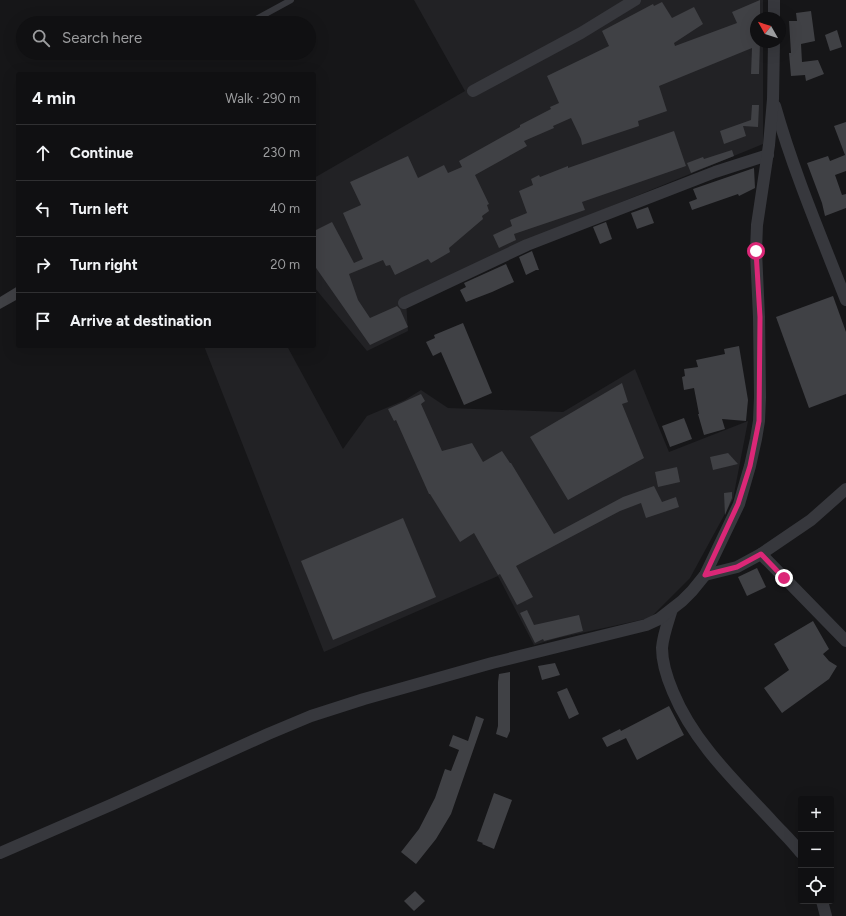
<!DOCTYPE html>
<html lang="en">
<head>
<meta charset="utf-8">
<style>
  body { margin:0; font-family:Figtree,sans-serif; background:#1e1e20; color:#f1f3f6 }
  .controls { position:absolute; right:12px; bottom:12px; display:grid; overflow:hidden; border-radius:4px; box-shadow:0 4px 16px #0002 }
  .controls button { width:36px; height:36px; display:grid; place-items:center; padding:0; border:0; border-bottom:1px solid #303032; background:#101012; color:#f1f3f6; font:20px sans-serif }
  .compass { position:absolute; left:750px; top:12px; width:36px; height:36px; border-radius:50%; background:#101012; box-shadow:0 4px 16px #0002; rotate:309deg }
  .stop { position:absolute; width:12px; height:12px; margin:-9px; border:3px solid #db2777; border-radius:50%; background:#fff }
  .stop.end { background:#db2777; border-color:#fff; box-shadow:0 1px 4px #0008 }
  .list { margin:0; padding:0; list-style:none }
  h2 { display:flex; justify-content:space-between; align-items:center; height:52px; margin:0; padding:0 16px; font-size:17px }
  h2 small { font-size:13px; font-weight:400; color:#9c9d9f }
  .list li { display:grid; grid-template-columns:26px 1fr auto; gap:12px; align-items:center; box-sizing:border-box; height:56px; padding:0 16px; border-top:1px solid #303032 }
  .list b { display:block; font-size:15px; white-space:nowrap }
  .list em { font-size:13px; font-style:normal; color:#9c9d9f }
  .icon { flex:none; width:22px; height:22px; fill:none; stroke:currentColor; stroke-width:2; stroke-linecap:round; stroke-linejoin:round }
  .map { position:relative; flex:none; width:846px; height:916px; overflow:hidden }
  .search { position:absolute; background:#101012; box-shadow:0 4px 16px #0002; left:16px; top:16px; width:300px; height:44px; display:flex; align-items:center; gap:10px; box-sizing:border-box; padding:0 14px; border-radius:22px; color:#9c9d9f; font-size:15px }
  .panel { position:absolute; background:#101012; box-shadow:0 4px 16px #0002; left:16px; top:72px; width:300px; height:276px; border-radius:4px }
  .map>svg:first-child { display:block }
</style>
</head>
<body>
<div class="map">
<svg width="846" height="916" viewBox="0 0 846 916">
  <rect width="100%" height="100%" fill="#161618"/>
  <!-- built -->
  <g fill="#222225">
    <polygon points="414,0 763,0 763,18 756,18 756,42 763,42 763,144 512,247 406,300 408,331 367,351 314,287 314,178 465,91"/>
    <polygon points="204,346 287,346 343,449 367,416 405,400 421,390 448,408 563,412 635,369 669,452 748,421 733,499 690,578 650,618 558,638 534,645 498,576 324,652"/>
  </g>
  <!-- building -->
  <g fill="#404145">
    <polygon points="760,0 760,17 756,17 756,42 760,42 759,74 751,74 752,48 659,86 667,111 638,121 639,126 582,145 581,139 571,118 553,126 554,128 524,141 527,146 475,175 489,204 487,205 489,211 482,216 483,219 449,248 450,252 431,263 428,259 395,275 390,265 386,266 383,260 349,274 358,300 370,318 397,306 400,309 408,327 370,345 314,265 314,231 332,222 354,263 363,259 343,213 361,205 350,182 408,156 418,178 444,165 448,173 462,167 459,161 520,127 520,125 551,109 550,107 559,103 547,76 609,46 602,31 653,4 654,6 662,2 672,18 694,7 703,24 674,43 675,46 737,23 732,12"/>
    <polygon points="811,11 815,41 801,44 802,62 818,60 824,74 806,81 805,75 791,76 789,53 791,53 789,21 797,21 796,13"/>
    <polygon points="837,30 842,47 830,51 825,35"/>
    <polygon points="752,105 759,105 758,127 743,126 746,136 724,144 720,131 751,120"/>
    <polygon points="846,122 846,171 835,175 842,195 846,194 846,208 825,216 822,203 807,163 828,156 830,161 845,155 834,126"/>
    <polygon points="674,131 686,166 582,202 585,210 514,234 516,240 499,248 493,235 512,226 510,220 527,213 519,191 533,185 531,179 539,175 540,177 568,166 568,168"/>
    <polygon points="732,150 734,156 691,173 687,163 703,157 704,159"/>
    <polygon points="754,168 755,188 739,196 738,194 692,210 689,202 697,199 693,189"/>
    <polygon points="648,207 654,223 637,229 631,213"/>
    <polygon points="606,222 612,239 600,244 593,227"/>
    <polygon points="532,251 539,270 536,270 526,275 519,257"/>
    <polygon points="506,264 514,282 492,292 466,302 460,290 466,287 464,283"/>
    <polygon points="18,286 18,299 0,309 0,297"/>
    <polygon points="833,296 846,332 846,394 809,408 776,317"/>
    <polygon points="463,323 492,393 464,405 441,352 433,356 426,342 435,338 434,335"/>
    <polygon points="739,346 748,400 746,421 722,419 725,429 704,435 698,414 699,414 694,388 684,390 682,377 685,376 684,369 698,367 696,360 725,354 724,349"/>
    <polygon points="622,383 628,402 622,404 644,458 568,500 530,437"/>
    <polygon points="421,394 425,401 421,404 442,451 472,443 483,462 502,451 510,463 511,463 554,534 623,497 654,486 662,502 676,497 679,507 646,518 641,503 620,511 516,566 533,597 517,605 500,574 498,575 474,533 460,542 430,494 429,494 396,420 394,421 388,409"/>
    <polygon points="684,418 692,439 670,447 662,426"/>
    <polygon points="728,453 738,464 713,470 710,457"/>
    <polygon points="677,467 680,482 658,487 655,472"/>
    <polygon points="732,492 732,498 725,515 724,493"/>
    <polygon points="403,518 436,597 333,640 301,561"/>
    <polygon points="757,568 766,587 747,596 738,577"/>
    <polygon points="527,610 534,625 579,615 583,631 544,641 543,639 535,643 520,613"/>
    <polygon points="813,621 829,649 823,654 829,661 837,666 829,679 782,713 764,688 789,670 774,644"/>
    <polygon points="555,663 560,675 542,680 538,666"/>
    <polygon points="510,672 510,731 507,738 496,734 498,726 498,682 499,674"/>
    <polygon points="567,688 579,714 569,719 557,692"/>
    <polygon points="669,706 684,735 637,760 626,738 607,747 602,738 620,729 621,731"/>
    <polygon points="476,716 484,719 451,814 436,839 416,864 401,852 419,829 435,798 445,769 451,771 459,750 449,746 453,735 468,741"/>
    <polygon points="494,793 512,800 494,849 482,844 483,843 477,841"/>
    <polygon points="415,891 425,901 414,911 404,901"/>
  </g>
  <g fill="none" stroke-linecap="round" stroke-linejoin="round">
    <!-- lane -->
    <polyline stroke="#37383d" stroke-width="6" points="249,23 291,0"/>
    <!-- street -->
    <g stroke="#37383d" stroke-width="12">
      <polyline points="774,18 774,0"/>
      <polyline points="473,91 581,33 635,0"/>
      <path d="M775 106C794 173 821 236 846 300"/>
      <polyline points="404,303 527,245 715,172 768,155"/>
      <polyline points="761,554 846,641"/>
      <polyline points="705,575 737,567 761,554 811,520 846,489"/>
      <path d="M672 609C668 622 663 635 662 648 662 663 667 678 673 692 694 743 736 782 772 821 782 832 792 841 801 853"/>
      <polyline points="0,853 113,804 268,734 311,716 364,699 492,663 646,625 659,619 682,601 692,591 705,575 739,504 750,466 756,439 759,421 760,397 759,317 756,251 757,225 769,145 773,99 774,42"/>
      <polyline points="822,901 826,916"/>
    </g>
  </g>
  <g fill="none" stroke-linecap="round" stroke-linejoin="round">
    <!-- route -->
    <polyline stroke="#db2777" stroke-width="5" points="756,251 760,317 759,421 750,466 738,504 705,575 737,567 761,554 784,578"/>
  </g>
</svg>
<div class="controls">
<button>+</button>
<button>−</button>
<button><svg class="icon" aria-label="locate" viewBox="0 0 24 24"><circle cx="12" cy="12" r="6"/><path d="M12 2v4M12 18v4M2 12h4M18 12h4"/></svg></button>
</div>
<svg class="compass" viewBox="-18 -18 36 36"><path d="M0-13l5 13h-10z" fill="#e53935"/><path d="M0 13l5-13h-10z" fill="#9c9d9f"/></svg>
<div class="stop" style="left:756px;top:251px"></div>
<div class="stop end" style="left:784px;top:578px"></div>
<div class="search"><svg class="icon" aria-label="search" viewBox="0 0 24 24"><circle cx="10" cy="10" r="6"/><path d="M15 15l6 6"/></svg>Search here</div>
<section class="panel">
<h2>4 min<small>Walk · 290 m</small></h2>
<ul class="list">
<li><svg class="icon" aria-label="ahead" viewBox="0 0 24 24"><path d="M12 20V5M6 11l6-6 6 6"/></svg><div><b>Continue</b></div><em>230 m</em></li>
<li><svg class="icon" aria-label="left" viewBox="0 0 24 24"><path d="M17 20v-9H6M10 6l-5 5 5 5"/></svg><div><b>Turn left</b></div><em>40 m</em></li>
<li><svg class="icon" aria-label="right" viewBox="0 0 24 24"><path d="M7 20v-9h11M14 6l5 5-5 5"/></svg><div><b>Turn right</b></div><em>20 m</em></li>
<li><svg class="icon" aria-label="arrive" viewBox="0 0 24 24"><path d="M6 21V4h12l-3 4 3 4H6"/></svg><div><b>Arrive at destination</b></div></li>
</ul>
</section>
</div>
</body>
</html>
